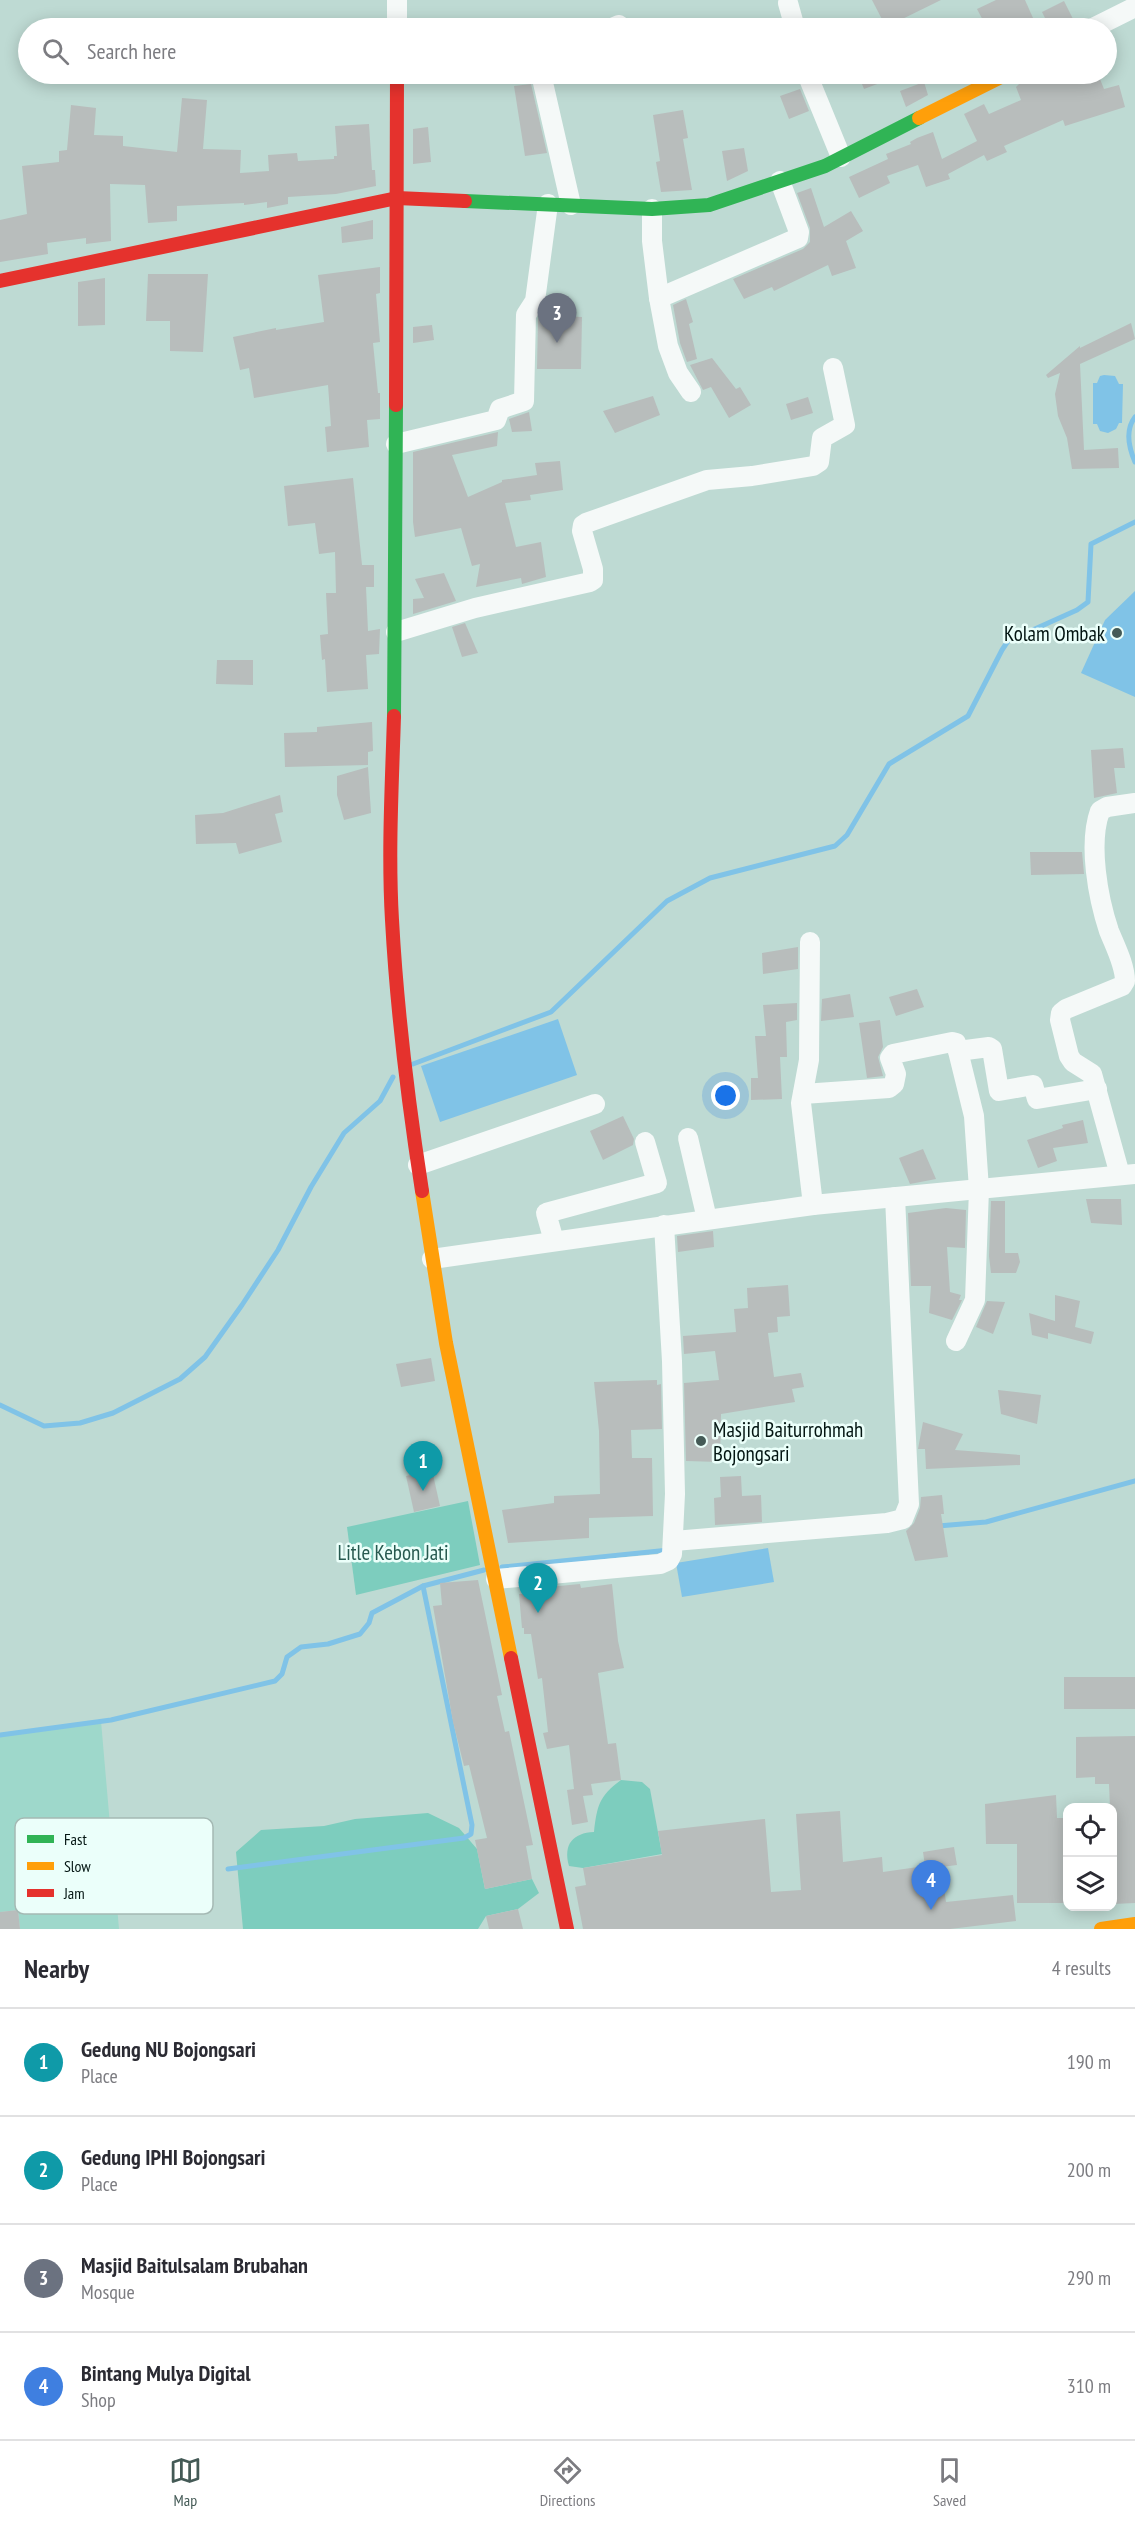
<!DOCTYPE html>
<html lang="en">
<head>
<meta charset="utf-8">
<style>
  body { margin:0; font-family:"PT Sans Narrow",sans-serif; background:#f7f7f7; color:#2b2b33 }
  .controls { position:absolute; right:18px; bottom:18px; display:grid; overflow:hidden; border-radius:12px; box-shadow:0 3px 15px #0003 }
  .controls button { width:54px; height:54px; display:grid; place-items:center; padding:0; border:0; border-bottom:2px solid #e1e1e2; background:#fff; color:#2b2b33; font:30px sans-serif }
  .you { position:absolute; left:726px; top:1096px; width:21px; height:21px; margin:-15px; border:4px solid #fff; border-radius:50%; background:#1a73e8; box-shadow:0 0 0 9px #1a73e833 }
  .badge { display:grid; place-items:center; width:39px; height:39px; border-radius:50%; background:#445a56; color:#fff; font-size:20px; font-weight:700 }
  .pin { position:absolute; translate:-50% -50px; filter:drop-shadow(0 2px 3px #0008) }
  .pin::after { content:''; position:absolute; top:32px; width:21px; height:18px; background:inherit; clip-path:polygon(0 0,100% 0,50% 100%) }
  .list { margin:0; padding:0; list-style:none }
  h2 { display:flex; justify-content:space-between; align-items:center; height:78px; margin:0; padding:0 24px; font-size:26px }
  h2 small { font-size:20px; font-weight:400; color:#7c7c81 }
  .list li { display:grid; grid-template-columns:39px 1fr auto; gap:18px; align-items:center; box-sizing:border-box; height:108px; padding:0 24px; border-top:2px solid #e1e1e2 }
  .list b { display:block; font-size:22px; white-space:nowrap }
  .list p { margin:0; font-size:20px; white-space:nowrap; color:#7c7c81 }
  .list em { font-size:20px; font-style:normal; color:#7c7c81 }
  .icon { flex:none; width:33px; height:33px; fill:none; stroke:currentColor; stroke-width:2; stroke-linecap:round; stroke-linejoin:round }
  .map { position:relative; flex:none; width:1135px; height:1929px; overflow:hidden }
  .search { position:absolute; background:#fff; box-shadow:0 3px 15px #0003; left:18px; right:18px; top:18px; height:66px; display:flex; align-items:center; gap:15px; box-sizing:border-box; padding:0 21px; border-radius:33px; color:#7c7c81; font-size:22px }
  .sheet { height:510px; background:#fff }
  nav { display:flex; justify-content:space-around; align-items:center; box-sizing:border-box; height:84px; border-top:2px solid #e1e1e2; background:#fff; font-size:16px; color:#7c7c81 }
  nav a { display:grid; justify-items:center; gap:3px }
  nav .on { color:#445a56 }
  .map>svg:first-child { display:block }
</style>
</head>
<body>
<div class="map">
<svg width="1135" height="1929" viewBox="0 0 1135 1929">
  <rect width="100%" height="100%" fill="#bedad3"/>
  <!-- green -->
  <polygon fill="#9ed8cb" points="101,1721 119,1929 20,1929 18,1910 0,1912 0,1735"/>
  <!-- forest -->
  <g fill="#7dcdbe">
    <polygon points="468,1501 480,1565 356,1595 347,1527"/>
    <path d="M621 1780 642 1782 650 1789 662 1854 583 1868 569 1866C563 1844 573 1833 594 1832 597 1806 599 1796 621 1780Z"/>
    <polygon points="428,1813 459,1828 477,1849 485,1889 532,1879 539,1893 518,1909 486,1916 478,1929 243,1929 236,1852 261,1830 324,1826 355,1819"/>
  </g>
  <!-- water -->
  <g fill="#80c3e7">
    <polygon points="1104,375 1115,376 1119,384 1123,384 1122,423 1119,423 1116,429 1108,433 1100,431 1097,424 1093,424 1093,383 1097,383 1100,376"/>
    <polygon points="1135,591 1135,697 1081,673 1105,620"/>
    <polygon points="558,1019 577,1075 440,1122 421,1066"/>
    <polygon points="768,1548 774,1582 682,1597 676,1563"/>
  </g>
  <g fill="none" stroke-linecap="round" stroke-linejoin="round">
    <!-- stream -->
    <g stroke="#80c3e7" stroke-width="5">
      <path d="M1135 417C1125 430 1129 448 1135 462"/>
      <polyline points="413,1064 551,1012 667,901 710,878 835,846 847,835 889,764 968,716 1002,650 1008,641 1077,610 1088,602 1091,544 1135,522"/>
      <polyline points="0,1405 44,1426 80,1423 113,1413 180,1379 205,1357 242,1305 278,1250 311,1187 344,1133 380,1101 393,1077"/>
      <polyline points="938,1526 986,1522 1135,1481"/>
      <polyline points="502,1567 669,1550"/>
      <polyline points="0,1735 111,1720 275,1681 282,1674 287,1657 301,1647 328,1644 360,1634 369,1623 372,1613 423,1586 484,1570"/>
      <polyline points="228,1869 464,1838 471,1834 472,1825 423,1586"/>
    </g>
  </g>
  <!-- building -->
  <g fill="#b8bdbc">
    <polygon points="872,0 941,0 886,27"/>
    <polygon points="996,0 1025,0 1033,18 1011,28 987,28 977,9"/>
    <polygon points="1064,1 1074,21 1059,28 1050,28 1042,12"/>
    <polygon points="858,74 901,74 901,75 864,89"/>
    <polygon points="1023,74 1098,74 1104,89 1119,85 1125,107 1065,126 1063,120 1004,146 1007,152 987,161 984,155 948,174 950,179 926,187 918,165 887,176 890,183 859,198 849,177 888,159 886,154 911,144 910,142 917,138 933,132 942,159 977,141 964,114 984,104 989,114 1021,100 1016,87 1021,82"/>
    <polygon points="924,82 928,95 906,107 900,91"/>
    <polygon points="531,84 547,153 525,156 514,86"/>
    <polygon points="800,89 809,111 789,119 780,96"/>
    <polygon points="182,98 207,100 203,149 241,150 240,173 269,171 268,155 297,153 298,161 334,159 334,156 337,156 335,126 369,124 372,170 375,170 376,186 336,194 288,197 288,204 267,208 267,202 244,205 244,203 177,206 177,221 148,223 145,185 110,184 111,241 86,244 86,238 47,243 48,254 0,262 0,220 27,214 22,166 59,162 59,151 67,150 71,105 96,108 94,135 123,136 123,146 177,152"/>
    <polygon points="683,110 688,138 683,139 692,190 661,192 656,162 660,161 653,115"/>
    <polygon points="428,127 431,162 413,164 413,129"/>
    <polygon points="744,148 748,171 727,181 722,151"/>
    <polygon points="811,188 824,227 851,211 863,231 846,241 856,268 832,276 828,265 774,291 772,287 744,299 733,279 803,249 810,242 810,228 797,193"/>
    <polygon points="373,220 373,239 342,243 341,227"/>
    <polygon points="380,267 380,293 376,294 380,342 373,343 378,393 380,393 380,419 367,420 369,447 327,452 325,427 331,426 328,385 254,398 249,368 240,370 233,337 276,328 276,330 324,322 318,275"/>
    <polygon points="148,274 208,274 203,352 170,351 170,321 146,321"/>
    <polygon points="105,278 105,325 78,326 78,282"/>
    <polygon points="686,299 693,322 689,324 697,359 687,362 680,343 673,305"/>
    <polygon points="540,315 582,317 581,369 537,369 538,319"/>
    <polygon points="1131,323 1135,339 1080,364 1084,450 1118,448 1119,468 1072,469 1067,438 1058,416 1055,394 1060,373 1048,378 1046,375 1080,346 1080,348"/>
    <polygon points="432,325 434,340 413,343 413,327"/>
    <polygon points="712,358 736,389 740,387 751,405 729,418 711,387 703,390 690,365"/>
    <polygon points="653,396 660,415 615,433 603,411"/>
    <polygon points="808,397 813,413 791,420 786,404"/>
    <polygon points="529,412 532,431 512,432 509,419"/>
    <polygon points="498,432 497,446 452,455 468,497 502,482 502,480 537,475 535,463 560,461 563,490 530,495 531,500 505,503 516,547 541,542 546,577 522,584 521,578 476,587 480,564 472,566 461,528 415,537 413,522 413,452"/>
    <polygon points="353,478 362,565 374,565 374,587 366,587 368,631 380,629 379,654 366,655 368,689 327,692 325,659 322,660 320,635 328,634 326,593 336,593 335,552 319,554 315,523 288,526 284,486"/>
    <polygon points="444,573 456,601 413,614 413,599 424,598 415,579"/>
    <polygon points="465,623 478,653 462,657 452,627"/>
    <polygon points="217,660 253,660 253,685 216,684"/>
    <polygon points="372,722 373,751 368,752 368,765 285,767 284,733 317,732 317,727"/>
    <polygon points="1123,748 1125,768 1114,768 1117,793 1094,798 1091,750"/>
    <polygon points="368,767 371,813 344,820 337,795 337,776"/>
    <polygon points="280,795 283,812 275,814 282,842 239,854 236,843 196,844 195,815 223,813"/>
    <polygon points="1030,852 1082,852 1084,874 1031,875"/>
    <polygon points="798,947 798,969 763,974 762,953"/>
    <polygon points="917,989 924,1007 896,1016 889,997"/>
    <polygon points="850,994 854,1017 821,1021 822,999"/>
    <polygon points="797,1003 797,1020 786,1022 787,1057 780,1057 782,1099 751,1100 751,1078 758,1078 755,1036 766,1036 763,1005"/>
    <polygon points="880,1020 883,1047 878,1057 883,1076 867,1078 859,1023"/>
    <polygon points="623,1116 634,1139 633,1145 603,1160 590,1131"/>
    <polygon points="1083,1120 1088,1143 1053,1148 1057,1161 1038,1168 1027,1140 1063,1128 1062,1125"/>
    <polygon points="923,1149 936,1179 910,1184 899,1158"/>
    <polygon points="1086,1199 1121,1199 1122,1225 1091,1223"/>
    <polygon points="991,1201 1005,1201 1005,1253 1018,1253 1020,1262 1016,1273 991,1273 989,1256"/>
    <polygon points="946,1208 966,1210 965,1248 947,1247 950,1292 961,1295 959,1300 962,1300 952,1320 929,1313 931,1286 911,1286 908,1213"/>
    <polygon points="713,1231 714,1247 678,1252 677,1236"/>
    <polygon points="788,1285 790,1316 777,1317 778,1332 768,1333 774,1377 801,1373 804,1387 792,1389 795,1402 721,1414 720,1462 686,1461 684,1383 719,1380 715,1351 684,1354 683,1336 736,1332 734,1309 748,1308 747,1288"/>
    <polygon points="1055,1295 1080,1301 1075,1327 1094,1332 1091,1344 1048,1333 1048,1339 1032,1335 1029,1313 1055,1321"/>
    <polygon points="987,1301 1005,1302 993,1334 976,1327"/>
    <polygon points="431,1358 435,1381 401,1387 396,1364"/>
    <polygon points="657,1380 657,1385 661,1384 662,1429 631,1430 632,1458 652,1458 653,1516 589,1518 589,1538 508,1543 502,1510 554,1503 554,1496 600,1494 599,1431 594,1382"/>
    <polygon points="998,1390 1041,1395 1037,1424 1001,1414"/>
    <polygon points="923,1422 963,1434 955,1450 1020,1455 1020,1465 926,1469 925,1449 918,1449"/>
    <polygon points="432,1470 440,1506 414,1512 406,1476"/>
    <polygon points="741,1476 742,1496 761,1495 762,1522 715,1525 714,1498 721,1497 720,1477"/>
    <polygon points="942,1495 944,1514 941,1514 948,1557 915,1561 906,1531 914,1523 920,1508 921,1497"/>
    <polygon points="478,1580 502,1695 497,1696 505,1732 509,1731 533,1845 526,1846 532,1879 485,1889 475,1840 487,1838 469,1765 464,1766 453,1722 433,1606 442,1605 440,1583"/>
    <polygon points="580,1584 581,1588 612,1584 618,1641 624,1668 598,1673 608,1744 616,1743 621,1780 591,1784 593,1795 583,1796 588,1822 572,1825 567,1790 574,1789 569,1745 547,1749 543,1733 548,1732 542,1678 538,1679 531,1634 524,1634 524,1628 522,1628 519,1594 538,1593 538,1588"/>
    <rect x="1064" y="1677" width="71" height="32"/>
    <polygon points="1135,1736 1135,1903 1113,1904 1113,1808 1110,1808 1109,1784 1095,1784 1095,1777 1076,1778 1076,1737"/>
    <polygon points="1056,1795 1057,1818 1068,1818 1068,1903 1017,1903 1017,1844 986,1844 985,1804"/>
    <polygon points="840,1811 843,1862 882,1857 883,1872 925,1866 923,1852 954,1847 957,1865 941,1867 946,1902 1013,1895 1016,1921 950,1929 583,1929 575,1887 586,1885 583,1868 662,1855 658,1831 765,1819 771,1892 801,1890 796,1814"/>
    <polygon points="518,1909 523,1929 489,1929 486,1916"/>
    <polygon points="18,1910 20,1929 0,1929 0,1912"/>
  </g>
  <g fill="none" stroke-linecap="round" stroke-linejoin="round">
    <!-- street -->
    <g stroke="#f5f9f8" stroke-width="20">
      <polyline points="788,3 795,28"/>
      <polyline points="397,28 397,0"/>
      <polyline points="612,28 619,25"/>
      <polyline points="1093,28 1135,7"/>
      <polyline points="541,74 571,205"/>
      <polyline points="807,74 841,157"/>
      <polyline points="652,209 652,241 659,298 668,346 678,373 691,392"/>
      <polyline points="659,298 798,238 799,232 780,181"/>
      <polyline points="396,444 496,420 500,409 524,401 526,315 535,301 548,204"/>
      <polyline points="396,632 475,608 590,582 593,580 593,569 582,531 583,525 586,523 707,480 752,476 813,466 819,462 822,438 845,425 833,368"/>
      <polyline points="810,942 809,1060 801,1103 813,1205"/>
      <polyline points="958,1051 989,1047 992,1049 999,1091 1033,1085 1037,1099 1097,1089"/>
      <polyline points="803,1094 889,1088 894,1084 896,1074 890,1058 893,1054 952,1042 956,1043 974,1116 979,1189 975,1300 956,1341"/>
      <polyline points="688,1138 707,1219"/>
      <polyline points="418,1165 595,1104"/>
      <path d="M1120 1175 1092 1074 1073 1062 1069 1056 1060 1020 1061 1013 1066 1009 1122 986 1125 981C1125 965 1115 946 1109 931 1098 898 1088 844 1100 811L1107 807 1135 803"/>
      <polyline points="554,1241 546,1213 657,1183 645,1142"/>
      <polyline points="432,1259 813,1205 1135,1174"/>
      <polyline points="674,1541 887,1523 903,1519 909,1504 895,1197"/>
      <polyline points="496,1579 660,1564 669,1560 672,1554 675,1494 672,1361 664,1225"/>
    </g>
    <!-- fast -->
    <g stroke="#30b455" stroke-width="14">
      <polyline points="465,201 652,209 709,205 825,166 919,118"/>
      <polyline points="394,716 396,405"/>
    </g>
    <!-- slow -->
    <g stroke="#ff9f0a" stroke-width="14">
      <polyline points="919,118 1007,74"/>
      <polyline points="422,1191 446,1343 511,1658"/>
      <polyline points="1101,1929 1135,1924"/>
    </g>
    <!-- jam -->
    <g stroke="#e5322d" stroke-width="14">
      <polyline points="0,281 397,198 465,201"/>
      <polyline points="396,405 397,74"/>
      <path d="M394 716C392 784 388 852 392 920 397 1011 408 1101 422 1191"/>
      <polyline points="511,1658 567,1929"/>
    </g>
  </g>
  <!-- markers -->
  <g fill="#445a56" stroke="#ebfffa" stroke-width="2">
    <circle cx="1117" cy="633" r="6"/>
    <circle cx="701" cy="1441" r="6"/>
  </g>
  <g text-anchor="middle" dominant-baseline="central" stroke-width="5" stroke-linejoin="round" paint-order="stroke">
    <!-- poi labels -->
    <g font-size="21" fill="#031512" stroke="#ebfffa" text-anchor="end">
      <text x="1105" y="633">Kolam Ombak</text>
      <text x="713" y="1429" text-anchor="start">Masjid Baiturrohmah<tspan x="713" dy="24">Bojongsari</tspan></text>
    </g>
    <!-- park labels -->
    <g font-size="21" fill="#275a50" stroke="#ebfffa">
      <text x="393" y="1552">Litle Kebon Jati</text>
    </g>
  </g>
  <!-- legend -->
  <rect x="15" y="1818" width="198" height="96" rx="9" fill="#ebfffa" stroke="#a5b9b4" stroke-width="1.5"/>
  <rect x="27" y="1835" width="27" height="8" fill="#30b455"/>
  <rect x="27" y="1862" width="27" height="8" fill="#ff9f0a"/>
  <rect x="27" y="1889" width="27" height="8" fill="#e5322d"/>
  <g font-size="16" fill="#031512">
    <text x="64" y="1845">Fast</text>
    <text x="64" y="1872">Slow</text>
    <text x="64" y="1899">Jam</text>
  </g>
</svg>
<div class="controls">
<button><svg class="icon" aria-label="locate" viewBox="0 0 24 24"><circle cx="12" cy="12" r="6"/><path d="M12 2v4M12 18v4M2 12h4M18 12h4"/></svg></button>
<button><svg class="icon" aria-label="layers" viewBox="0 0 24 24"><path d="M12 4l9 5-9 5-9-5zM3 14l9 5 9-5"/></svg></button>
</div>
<div class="you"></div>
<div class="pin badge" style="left:423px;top:1491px;background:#0f9aa8">1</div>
<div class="pin badge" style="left:538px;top:1613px;background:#0f9aa8">2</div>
<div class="pin badge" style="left:557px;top:343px;background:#6b7280">3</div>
<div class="pin badge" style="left:931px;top:1910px;background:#3f7fe0">4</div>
<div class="search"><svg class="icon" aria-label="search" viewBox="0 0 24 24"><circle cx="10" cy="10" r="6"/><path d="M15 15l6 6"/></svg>Search here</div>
</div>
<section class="sheet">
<h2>Nearby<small>4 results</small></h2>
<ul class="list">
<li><span class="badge" style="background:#0f9aa8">1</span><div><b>Gedung NU Bojongsari</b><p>Place</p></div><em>190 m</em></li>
<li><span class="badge" style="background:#0f9aa8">2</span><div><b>Gedung IPHI Bojongsari</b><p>Place</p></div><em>200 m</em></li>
<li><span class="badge" style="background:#6b7280">3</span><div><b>Masjid Baitulsalam Brubahan</b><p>Mosque</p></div><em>290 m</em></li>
<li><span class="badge" style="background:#3f7fe0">4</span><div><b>Bintang Mulya Digital</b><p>Shop</p></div><em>310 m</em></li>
</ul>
</section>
<nav>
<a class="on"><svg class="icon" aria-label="map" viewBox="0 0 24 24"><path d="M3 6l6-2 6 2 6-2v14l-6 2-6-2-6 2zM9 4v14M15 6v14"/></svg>Map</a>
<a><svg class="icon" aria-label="directions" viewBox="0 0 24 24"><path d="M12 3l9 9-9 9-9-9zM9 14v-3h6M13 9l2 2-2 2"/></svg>Directions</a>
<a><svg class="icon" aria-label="saved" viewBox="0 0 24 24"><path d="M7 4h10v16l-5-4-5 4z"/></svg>Saved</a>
</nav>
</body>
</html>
